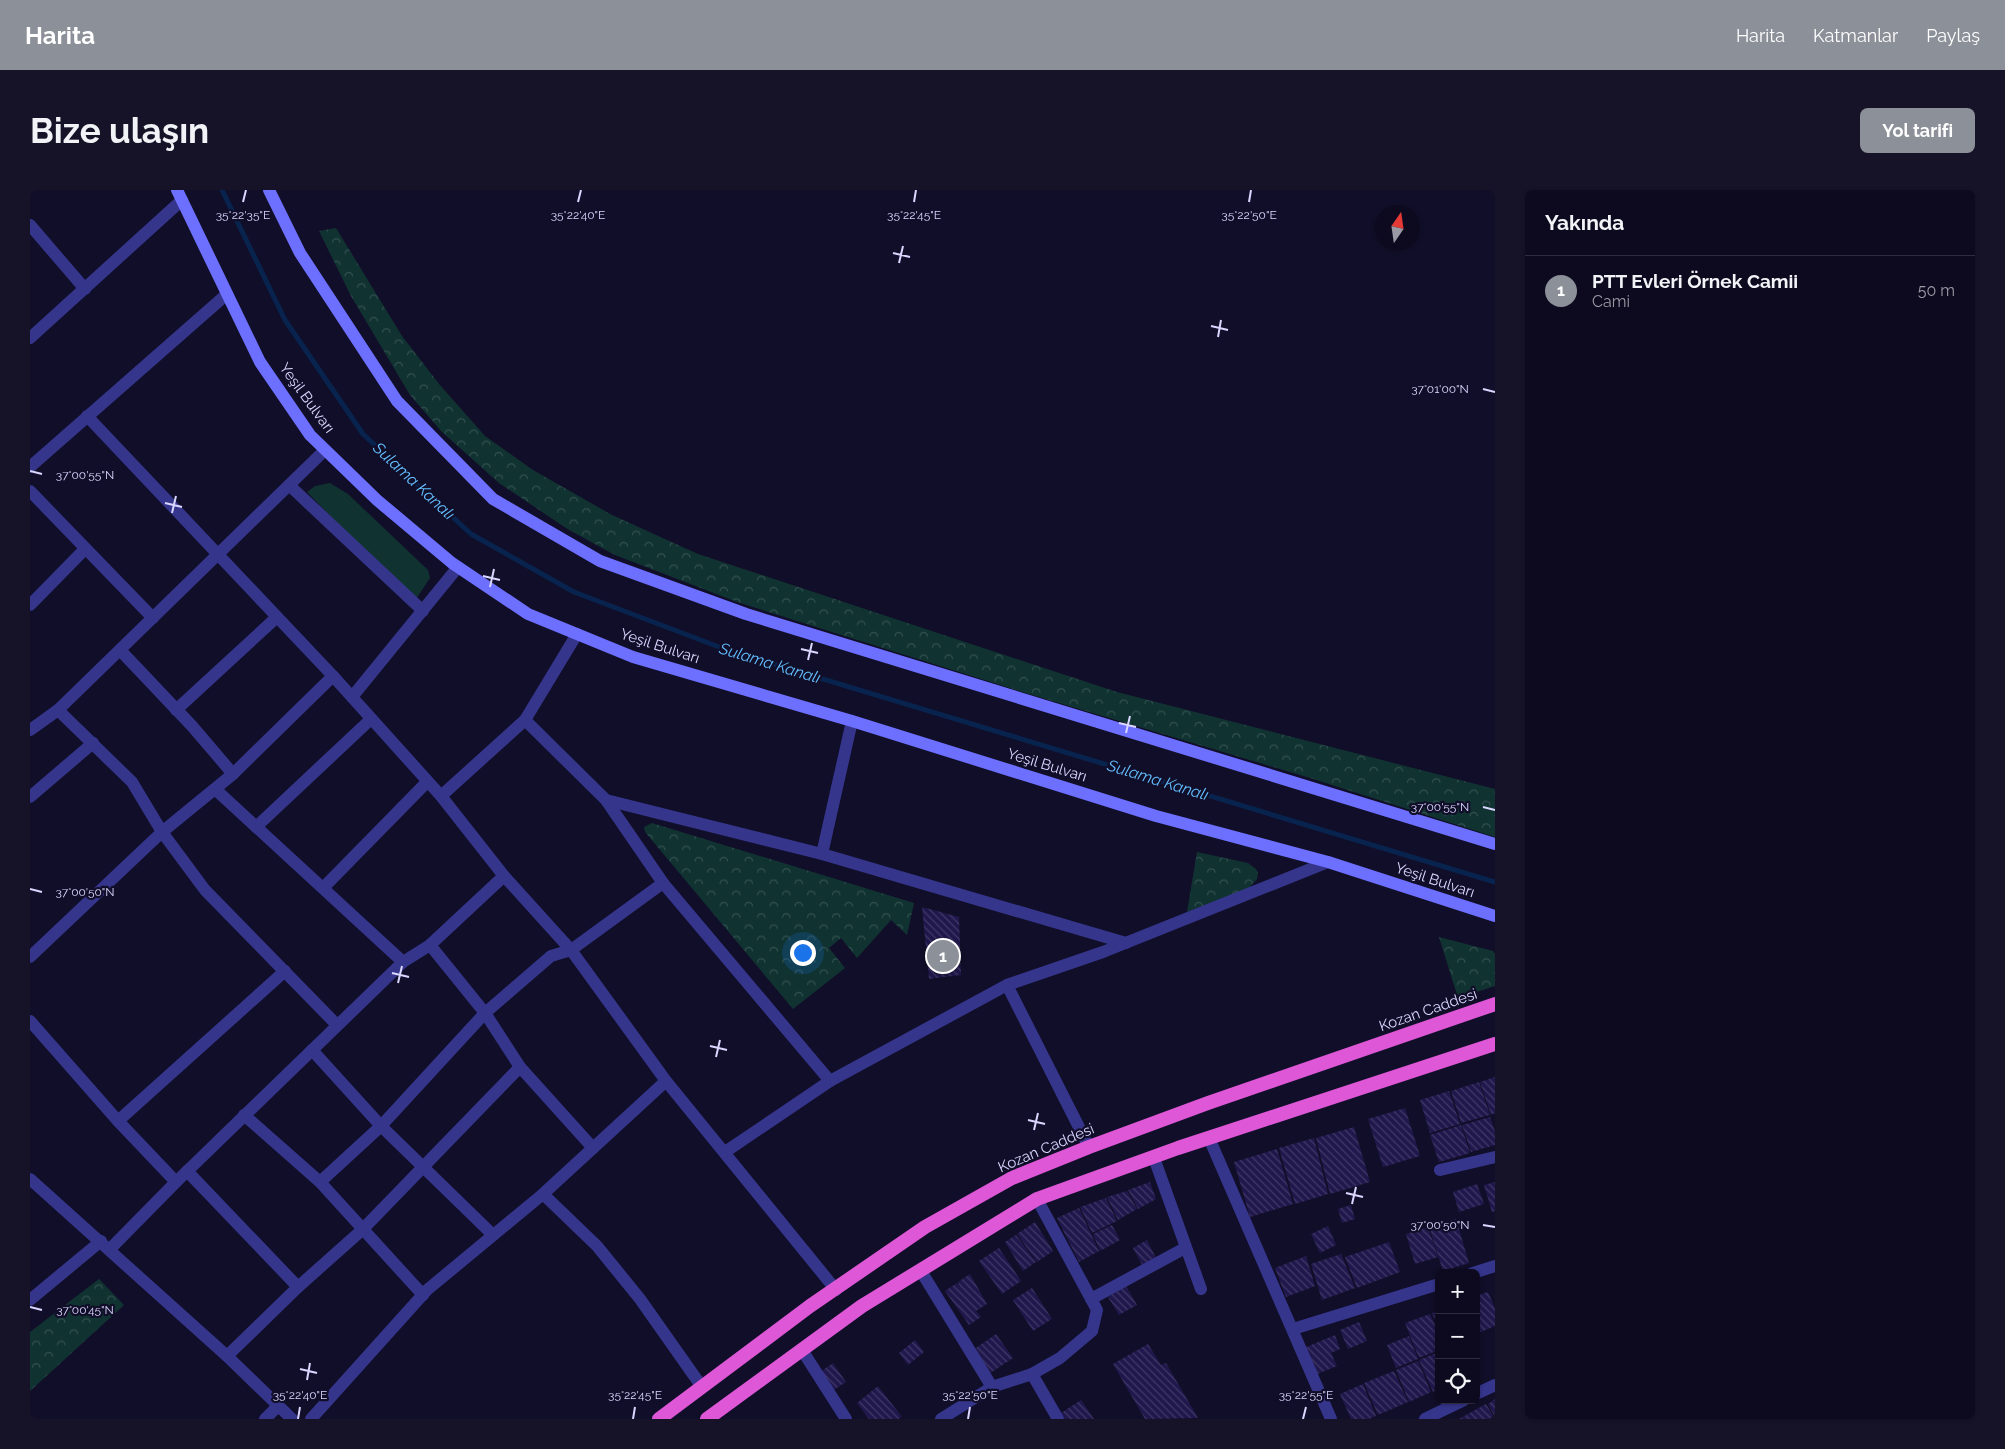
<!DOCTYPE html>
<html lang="tr">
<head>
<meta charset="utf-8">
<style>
  body { margin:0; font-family:Raleway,sans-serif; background:#161328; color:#f1f3f6 }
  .controls { position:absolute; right:15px; bottom:15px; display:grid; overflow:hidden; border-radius:8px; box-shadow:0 1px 4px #0004 }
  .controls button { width:45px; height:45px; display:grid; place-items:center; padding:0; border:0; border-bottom:1px solid #2d2b3d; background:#0d0a1f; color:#f1f3f6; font:25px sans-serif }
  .compass { position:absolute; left:1345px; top:15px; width:45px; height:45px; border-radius:50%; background:#0d0a1f; box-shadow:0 1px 4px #0004; rotate:13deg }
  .you { position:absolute; left:772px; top:762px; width:18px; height:18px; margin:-12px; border:4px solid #fff; border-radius:50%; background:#1a73e8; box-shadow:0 0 0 8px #1a73e833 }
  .badge { display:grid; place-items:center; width:32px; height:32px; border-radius:50%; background:#8c9099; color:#fff; font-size:16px; font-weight:700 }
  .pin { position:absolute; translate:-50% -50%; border:2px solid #fff; box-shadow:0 1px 5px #0006 }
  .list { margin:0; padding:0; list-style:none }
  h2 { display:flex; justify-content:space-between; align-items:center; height:65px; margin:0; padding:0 20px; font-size:21px }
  h2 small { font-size:16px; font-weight:400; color:#9a9aa4 }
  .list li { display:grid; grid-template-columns:32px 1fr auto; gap:15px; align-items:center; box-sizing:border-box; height:70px; padding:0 20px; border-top:1px solid #2d2b3d }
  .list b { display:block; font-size:19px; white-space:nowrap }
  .list p { margin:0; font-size:16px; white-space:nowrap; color:#9a9aa4 }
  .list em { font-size:16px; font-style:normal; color:#9a9aa4 }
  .icon { flex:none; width:28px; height:28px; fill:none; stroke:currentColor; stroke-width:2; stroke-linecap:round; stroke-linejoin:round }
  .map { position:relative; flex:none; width:1465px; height:1229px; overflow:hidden; border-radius:8px }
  header { display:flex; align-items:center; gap:30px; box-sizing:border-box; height:70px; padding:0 25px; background:#8c9099; color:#fff }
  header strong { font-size:24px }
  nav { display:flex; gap:28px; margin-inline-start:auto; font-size:18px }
  .intro { display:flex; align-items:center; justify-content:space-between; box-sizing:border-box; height:120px; padding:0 30px }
  h1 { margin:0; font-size:35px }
  .button { padding:12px 22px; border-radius:8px; background:#8c9099; color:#fff; font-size:18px; font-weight:700 }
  main { display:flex; gap:30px; padding:0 30px }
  aside { flex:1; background:#0d0a1f; border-radius:8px; box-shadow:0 1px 4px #0004 }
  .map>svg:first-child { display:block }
</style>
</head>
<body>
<header>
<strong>Harita</strong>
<nav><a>Harita</a><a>Katmanlar</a><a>Paylaş</a></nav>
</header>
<div class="intro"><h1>Bize ulaşın</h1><a class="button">Yol tarifi</a></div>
<main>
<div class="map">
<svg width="1465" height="1229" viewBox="0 0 1465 1229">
  <defs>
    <pattern id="park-crowns" width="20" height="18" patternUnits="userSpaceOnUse" patternTransform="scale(1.25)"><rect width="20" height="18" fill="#103331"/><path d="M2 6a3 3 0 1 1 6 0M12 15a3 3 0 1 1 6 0" fill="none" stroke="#325050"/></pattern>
    <pattern id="building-back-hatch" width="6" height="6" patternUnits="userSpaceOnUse" patternTransform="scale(1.25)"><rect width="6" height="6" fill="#20184c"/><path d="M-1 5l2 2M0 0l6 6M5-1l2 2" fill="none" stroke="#403967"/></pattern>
  </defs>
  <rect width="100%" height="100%" fill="#110e29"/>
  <!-- grass -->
  <polygon fill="#103331" points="300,293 318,304 398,380 400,388 384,412 277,302 285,296"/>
  <!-- park -->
  <g fill="url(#park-crowns)">
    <polygon points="306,38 372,146 409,194 455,246 503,280 582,325 668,364 1087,502 1465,599 1465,647 1280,588 999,504 707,412 585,365 539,340 469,293 412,242 380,205 321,106 289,41"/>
    <polygon points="622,633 884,713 877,745 861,730 827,768 811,748 799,758 815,778 763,819 615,642 614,637"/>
    <polygon points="1167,662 1218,673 1226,679 1228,683 1227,689 1218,699 1157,722"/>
    <polygon points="1409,747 1463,761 1465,764 1465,796 1428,808"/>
    <polygon points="69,1089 94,1115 0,1201 0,1142"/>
  </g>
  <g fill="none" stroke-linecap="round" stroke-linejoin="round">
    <!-- stream -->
    <polyline stroke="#08244e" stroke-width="5" points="192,0 255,130 333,244 441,344 544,402 697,460 1465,692"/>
  </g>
  <!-- building -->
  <g fill="url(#building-back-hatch)">
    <polygon points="892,717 929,727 931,785 899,789"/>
    <polygon points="1465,887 1465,923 1461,925 1450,892"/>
    <polygon points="1449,892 1460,925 1431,933 1421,901"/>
    <polygon points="1419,901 1430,934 1400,943 1390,910"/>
    <polygon points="1375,918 1390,966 1353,977 1338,929"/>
    <polygon points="1460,927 1465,941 1465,955 1441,962 1432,935"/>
    <polygon points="1431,935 1440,963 1409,972 1400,945"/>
    <polygon points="1324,937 1340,992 1300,1004 1286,948"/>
    <polygon points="1284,948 1298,1004 1265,1014 1249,958"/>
    <polygon points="1247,959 1263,1014 1220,1027 1204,972"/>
    <polygon points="1120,992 1126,1009 1108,1019 1098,1000"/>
    <polygon points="1465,992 1465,1021 1462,1022 1454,995"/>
    <polygon points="1447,994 1454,1014 1429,1022 1423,1002"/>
    <polygon points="1097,1001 1107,1019 1088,1030 1077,1007"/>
    <polygon points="1076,1008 1087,1031 1062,1043 1050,1017"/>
    <polygon points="1321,1015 1325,1029 1312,1033 1308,1019"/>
    <polygon points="1049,1018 1069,1061 1049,1072 1027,1028"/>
    <polygon points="1426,1029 1439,1073 1413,1081 1399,1037"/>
    <polygon points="1005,1032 1023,1061 1007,1072 987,1044"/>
    <polygon points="1082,1035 1090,1050 1070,1061 1063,1044"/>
    <polygon points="1298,1036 1306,1055 1290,1063 1281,1044"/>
    <polygon points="1398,1037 1408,1067 1385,1074 1376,1044"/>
    <polygon points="986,1045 1006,1072 993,1081 975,1052"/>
    <polygon points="1117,1050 1126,1068 1112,1075 1103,1058"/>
    <polygon points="1359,1052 1370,1082 1327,1098 1315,1067"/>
    <polygon points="969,1058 991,1091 972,1104 949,1071"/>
    <polygon points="1311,1064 1325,1098 1292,1110 1281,1074"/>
    <polygon points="1276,1066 1285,1096 1256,1107 1245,1078"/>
    <polygon points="940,1084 957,1114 946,1121 951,1127 939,1135 915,1101 927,1093 930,1097 928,1092"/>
    <polygon points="1096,1096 1107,1115 1089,1125 1078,1107"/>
    <polygon points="1002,1098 1022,1129 1003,1141 983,1110"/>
    <polygon points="1458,1102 1465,1118 1465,1136 1446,1144 1446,1106"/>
    <polygon points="1409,1120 1409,1139 1402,1123"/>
    <polygon points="1400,1124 1409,1143 1409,1160 1389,1168 1375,1133"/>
    <polygon points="1329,1132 1337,1151 1318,1159 1310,1140"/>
    <polygon points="966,1144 983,1168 959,1184 943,1160"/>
    <polygon points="1305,1145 1310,1159 1301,1163 1307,1176 1285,1185 1274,1158"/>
    <polygon points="1379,1146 1388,1169 1366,1178 1357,1155"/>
    <polygon points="885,1150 894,1162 878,1175 869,1163"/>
    <polygon points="1118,1154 1131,1175 1136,1173 1168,1228 1115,1229 1083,1174"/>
    <polygon points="1409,1162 1409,1199 1403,1202 1389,1170"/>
    <polygon points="1388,1171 1401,1202 1379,1212 1366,1180"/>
    <polygon points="803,1173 816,1192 802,1201 790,1182"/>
    <polygon points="1364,1181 1378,1212 1348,1225 1334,1193"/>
    <polygon points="1333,1194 1346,1226 1339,1229 1321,1229 1310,1204"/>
    <polygon points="848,1196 872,1227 868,1229 839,1229 827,1213"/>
    <polygon points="1465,1209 1465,1227 1458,1214"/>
    <polygon points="1051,1210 1064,1229 1035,1229 1031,1223"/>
    <polygon points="1456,1214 1465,1229 1429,1229"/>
  </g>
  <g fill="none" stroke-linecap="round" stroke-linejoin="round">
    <!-- minor -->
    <g stroke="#35358c" stroke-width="12">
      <polyline points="0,35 55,99"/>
      <polyline points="0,148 152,10"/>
      <polyline points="57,226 303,486 411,606 474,686 541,760 636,891 806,1100"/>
      <polyline points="0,277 197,104"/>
      <polyline points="259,295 393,421"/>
      <polyline points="0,301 123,428"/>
      <polyline points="0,415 55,359"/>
      <polyline points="90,460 162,536 203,584"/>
      <polyline points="322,507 428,377"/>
      <polyline points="28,520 102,592 132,642 175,700 307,835"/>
      <polyline points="146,520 247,427"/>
      <polyline points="495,530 576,610 633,693 800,891"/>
      <polyline points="0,540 28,520 295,260"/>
      <polyline points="185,599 373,772"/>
      <polyline points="411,606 495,530 547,444"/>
      <polyline points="0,607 63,553"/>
      <polyline points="576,610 792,664 1096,753"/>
      <polyline points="226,637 341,529"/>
      <polyline points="792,664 822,531"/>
      <polyline points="293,698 397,592"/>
      <polyline points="400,755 455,823 490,877 563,958"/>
      <polyline points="0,767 132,642 203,584 303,486"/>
      <polyline points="977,795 1059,957"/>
      <polyline points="0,831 88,931 146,992"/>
      <polyline points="282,860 351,936 463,1045"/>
      <polyline points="214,925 290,992 393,1105"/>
      <polyline points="88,931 255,781"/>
      <polyline points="1179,948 1301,1229"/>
      <polyline points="695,962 800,891 977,795 1073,762 1298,672"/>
      <polyline points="1124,968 1171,1099"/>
      <polyline points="1410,980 1465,967"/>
      <polyline points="157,981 268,1097"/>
      <polyline points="0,989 197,1166 262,1229"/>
      <polyline points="290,992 351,936 455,823 521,766 541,760 633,693"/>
      <polyline points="513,1004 567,1056 610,1109 672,1197"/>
      <polyline points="80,1059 146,992 373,772 400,755 474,686"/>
      <polyline points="891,1081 962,1197"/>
      <polyline points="1443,1083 1465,1076"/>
      <polyline points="1061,1109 1155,1058"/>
      <polyline points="0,1110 71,1051"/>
      <polyline points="1263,1139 1409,1094"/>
      <polyline points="772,1160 816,1229"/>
      <polyline points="197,1166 268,1097 332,1040 490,877"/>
      <polyline points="1002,1184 1028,1229"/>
      <polyline points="1446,1204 1465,1195"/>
      <polyline points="235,1229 248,1216"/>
      <polyline points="281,1229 397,1100 513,1004 636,891"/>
      <polyline points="911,1229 962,1197 1002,1184 1030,1168 1062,1141 1067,1120 1007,1009"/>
      <polyline points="1395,1229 1434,1210"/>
    </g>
    <!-- secondary -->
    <g stroke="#6d6fff" stroke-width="12">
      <polyline points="147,0 230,172 280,245 347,310 422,373 498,424 603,467 822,531 1126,626 1298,672 1465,726"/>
      <polyline points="239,0 270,63 367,211 463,309 570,371 716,424 1465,654"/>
    </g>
    <!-- trunk -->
    <g stroke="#dd57d6" stroke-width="14">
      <polyline points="629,1229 780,1116 895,1037 982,988 1059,957 1178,913 1465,814"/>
      <polyline points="677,1229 832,1116 1007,1009 1148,958 1465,854"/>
    </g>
  </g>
  <!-- ticks -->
  <path fill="none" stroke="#d9d6ff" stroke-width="2" d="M213 12 216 0M548 12 551 0M884 12 886 0M1219 12 1221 0M863 63 880 67M869 73 873 56M1181 136 1198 140M1188 147 1191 130M1453 199 1465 202M0 281 12 284M135 313 152 317M142 323 146 306M453 386 470 390M460 397 464 379M771 459 788 463M778 470 782 453M1089 533 1106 537M1096 543 1100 526M1453 617 1465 620M0 699 12 702M362 783 379 787M368 793 372 776M680 856 697 860M686 867 690 850M998 930 1015 934M1004 940 1008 923M1316 1003 1333 1007M1322 1014 1326 997M1453 1035 1465 1037M0 1117 12 1120M270 1179 287 1183M277 1190 280 1173M268 1229 270 1217M603 1229 605 1217M938 1229 940 1217M1273 1229 1276 1217"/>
  <g text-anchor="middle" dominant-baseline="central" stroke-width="4.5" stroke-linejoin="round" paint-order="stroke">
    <!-- street labels -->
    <g font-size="15" fill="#d9d6ff" stroke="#110e29">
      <text transform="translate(277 208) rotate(54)">Yeşil Bulvarı</text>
      <text transform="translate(630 456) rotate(18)">Yeşil Bulvarı</text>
      <text transform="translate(1017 575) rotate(17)">Yeşil Bulvarı</text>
      <text transform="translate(1405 690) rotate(18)">Yeşil Bulvarı</text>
      <text transform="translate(1398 820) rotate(-19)">Kozan Caddesi</text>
      <text transform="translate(1016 958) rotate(-23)">Kozan Caddesi</text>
    </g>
    <!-- water labels -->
    <g font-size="16" font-style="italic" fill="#64beff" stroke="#110e29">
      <text transform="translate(384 291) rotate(43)">Sulama Kanalı</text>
      <text transform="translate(740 473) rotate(17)">Sulama Kanalı</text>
      <text transform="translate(1128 590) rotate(17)">Sulama Kanalı</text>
    </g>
  </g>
  <g font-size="12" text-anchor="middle" fill="#d9d6ff" stroke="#110e29" stroke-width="4.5" stroke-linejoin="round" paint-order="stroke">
    <text x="548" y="29">35°22'40"E</text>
    <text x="884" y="29">35°22'45"E</text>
    <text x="1219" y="29">35°22'50"E</text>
    <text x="213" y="29">35°22'35"E</text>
    <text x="1410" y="203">37°01'00"N</text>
    <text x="55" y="289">37°00'55"N</text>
    <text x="1410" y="621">37°00'55"N</text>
    <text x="55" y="706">37°00'50"N</text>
    <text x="1410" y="1039">37°00'50"N</text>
    <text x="55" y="1124">37°00'45"N</text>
    <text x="270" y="1209">35°22'40"E</text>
    <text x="605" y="1209">35°22'45"E</text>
    <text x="940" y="1209">35°22'50"E</text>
    <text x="1276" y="1209">35°22'55"E</text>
  </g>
</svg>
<div class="controls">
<button>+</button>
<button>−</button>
<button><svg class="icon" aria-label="locate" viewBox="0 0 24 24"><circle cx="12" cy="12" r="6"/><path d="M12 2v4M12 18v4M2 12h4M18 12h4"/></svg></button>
</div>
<svg class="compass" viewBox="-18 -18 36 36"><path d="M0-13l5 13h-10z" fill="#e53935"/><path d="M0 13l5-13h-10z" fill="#9a9aa4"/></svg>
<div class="you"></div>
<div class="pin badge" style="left:913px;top:766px">1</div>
</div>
<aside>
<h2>Yakında<small></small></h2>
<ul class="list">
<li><span class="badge">1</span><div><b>PTT Evleri Örnek Camii</b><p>Cami</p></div><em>50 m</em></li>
</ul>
</aside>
</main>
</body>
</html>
